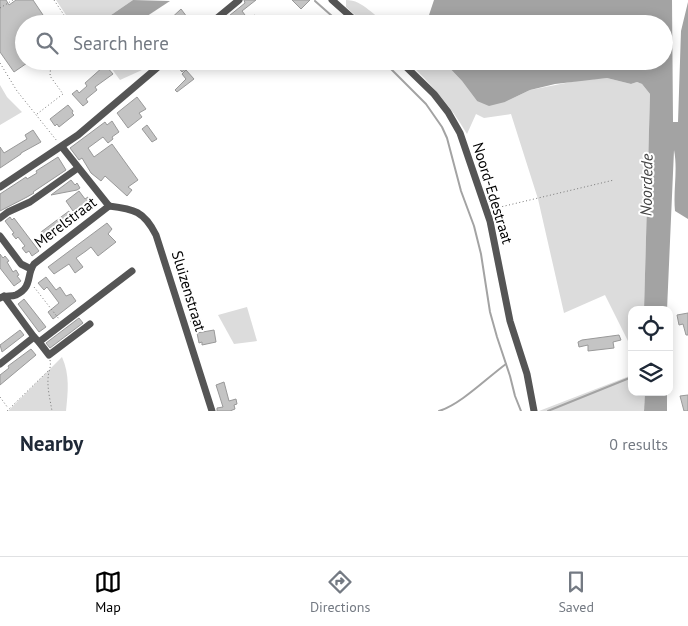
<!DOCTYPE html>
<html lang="en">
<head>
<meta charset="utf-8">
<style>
  body { margin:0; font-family:"PT Sans",sans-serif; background:#f2f2f3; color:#1f2937 }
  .controls { position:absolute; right:15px; bottom:15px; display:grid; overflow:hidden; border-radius:10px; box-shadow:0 2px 12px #0003 }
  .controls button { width:45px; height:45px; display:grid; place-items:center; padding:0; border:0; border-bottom:1px solid #e0e1e3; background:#fff; color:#1f2937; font:25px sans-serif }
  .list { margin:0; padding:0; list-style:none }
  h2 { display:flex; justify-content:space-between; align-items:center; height:65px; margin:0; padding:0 20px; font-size:21px }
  h2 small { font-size:16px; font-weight:400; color:#747a83 }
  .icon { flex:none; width:28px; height:28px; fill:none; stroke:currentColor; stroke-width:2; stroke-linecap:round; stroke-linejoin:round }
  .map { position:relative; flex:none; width:688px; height:411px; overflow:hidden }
  .search { position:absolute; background:#fff; box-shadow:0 2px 12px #0003; left:15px; right:15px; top:15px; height:55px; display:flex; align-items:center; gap:12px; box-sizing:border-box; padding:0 18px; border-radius:28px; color:#747a83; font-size:19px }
  .sheet { height:145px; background:#fff }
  nav { display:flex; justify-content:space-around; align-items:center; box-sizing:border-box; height:70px; border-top:1px solid #e0e1e3; background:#fff; font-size:14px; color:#747a83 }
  nav a { display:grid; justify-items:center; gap:2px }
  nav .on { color:#000 }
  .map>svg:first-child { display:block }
</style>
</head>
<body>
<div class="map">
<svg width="688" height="411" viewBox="0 0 688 411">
  <rect width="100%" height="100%" fill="#fff"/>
  <!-- green -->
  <g fill="#dcdcdc">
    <polygon points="56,0 133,0 98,24 72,24"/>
    <path d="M346 0C364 0 373 17 389 24H365L346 7Z"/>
    <polygon points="106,61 135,61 142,70 120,80"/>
    <path d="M407 61H443L462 81 477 101 505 102 530 90 581 80 607 78 631 84 637 82 642 84 650 94 644 310H632V349L605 295 564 313 538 199 511 114 484 118 476 114 467 134C450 105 431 84 407 61Z"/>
    <polygon points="0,85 7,97 22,112 0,125"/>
    <polygon points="247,307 257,341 234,344 218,315"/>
    <path d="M62 357C70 375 68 392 66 411H8Z"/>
    <polygon points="632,375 632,392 645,392 644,411 539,411"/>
  </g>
  <!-- water -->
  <g fill="#a3a3a3">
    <polygon points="133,0 170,1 135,24 98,24"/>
    <path d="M434 0H672L673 122H678L681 31 688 2V219L675 211C673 191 678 169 674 150L667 310H644L650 94 642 84 637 82 631 84 607 78 555 84 530 90 505 102 489 106 477 101 462 81 443 61H664V24H426Z"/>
    <polygon points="645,392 667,392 667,411 644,411"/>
  </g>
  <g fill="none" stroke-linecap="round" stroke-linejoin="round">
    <!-- stream -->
    <g stroke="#a3a3a3" stroke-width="2">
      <polyline points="315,1 341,24"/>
      <polyline points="383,61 426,104 442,127 447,138 461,191 474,226 481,254 490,312 497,337 510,376 515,396 521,411"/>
      <path d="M439 411C460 405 488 377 506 364"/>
      <polyline points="548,411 632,377"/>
    </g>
  </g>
  <!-- building -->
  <g fill="#c4c4c4" stroke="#999">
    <polygon points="0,0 6,0 9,5 16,0 33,0 49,24 24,24 24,61 30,61 14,72 0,52"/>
    <polygon points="244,0 256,0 242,11 248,19 255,15 260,21 257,24 219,24 245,3"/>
    <polygon points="292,0 310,0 301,9"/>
    <polygon points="181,9 187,17 184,21 181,24 165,24"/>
    <polygon points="181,61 187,61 191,65 182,72 176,65"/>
    <polygon points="106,66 113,74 95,87 97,90 86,99 88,102 83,106 72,94 77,90 79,93 87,86 85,83 103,67 104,68"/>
    <polygon points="186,70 194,79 177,92 175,90 186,79 182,74"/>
    <polygon points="137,97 146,109 139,113 142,117 128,128 117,113"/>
    <polygon points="68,105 73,111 72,113 74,115 59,127 57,124 55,126 50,119"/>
    <polygon points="112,121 119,132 112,137 113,139 108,143 103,137 88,148 94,157 112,144 138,180 128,187 132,190 127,196 105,176 101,181 91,173 82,158 79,160 70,148 105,122 107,125"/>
    <polygon points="147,125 157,139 152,142 142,129"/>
    <polygon points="33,130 41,142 21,153 21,154 0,168 0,147 4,153 27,139 25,135"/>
    <polygon points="58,157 66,170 33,192 34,193 27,197 0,211 0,194 26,177 27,179 37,173 36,171"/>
    <polygon points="71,180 75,185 77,183 80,188 77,190 51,195"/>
    <polygon points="79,191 85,199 88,197 91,201 89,203 92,208 86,213 80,206 73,211 66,201"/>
    <polygon points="69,211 74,218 69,221 71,223 66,227 64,225 55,232 57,234 52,238 50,235 46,239 41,232"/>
    <polygon points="10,217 12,220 14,218 39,251 32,256 29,251 26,253 22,248 25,246 18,237 16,239 12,234 14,233 5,221"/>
    <polygon points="107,223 112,229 108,234 116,242 98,256 91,247 86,251 76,258 83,267 75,273 69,264 54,274 48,267"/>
    <polygon points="0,254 3,258 5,256 9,261 7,262 13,272 16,270 19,275 17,276 21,281 14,286 0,268"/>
    <polygon points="46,277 56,290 60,287 66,296 71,294 76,301 53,319 48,312 59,303 47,287 44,290 38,283"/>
    <polygon points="24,299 46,327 39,332 18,304"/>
    <polygon points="688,313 688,335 686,335 683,324 679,325 677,315"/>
    <polygon points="197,315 201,320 194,325 190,321"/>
    <polygon points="79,318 83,323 50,348 46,343"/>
    <polygon points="20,330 24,335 2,352 0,345"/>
    <polygon points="214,330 216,342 202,345 202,342 199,343 197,333"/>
    <polygon points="619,335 621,340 613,342 614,348 588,351 588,345 579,347 578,342 582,340"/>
    <polygon points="31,349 36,355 0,385 0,375 9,368 8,366"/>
    <polygon points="224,382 229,401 236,399 237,404 234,405 235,409 230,411 217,411 217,408 223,407 216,385"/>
    <polygon points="688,395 688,411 684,411 680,396"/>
  </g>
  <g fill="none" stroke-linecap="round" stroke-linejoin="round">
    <!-- path -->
    <g stroke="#777" stroke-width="1" stroke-dasharray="1 2.5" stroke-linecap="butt">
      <polyline points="54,0 70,24"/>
      <polyline points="0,8 13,0"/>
      <polyline points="200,24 205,19"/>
      <polyline points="0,63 17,91 57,141"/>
      <polyline points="37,114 63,94 50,76 51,61"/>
      <polyline points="492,209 614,180"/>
      <polyline points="34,287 59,319"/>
      <path d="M50 360C51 366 50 367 49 372 46 384 50 399 52 411"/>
      <polyline points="0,397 8,408"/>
      <polyline points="7,411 49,370"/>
    </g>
    <!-- minor -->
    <g stroke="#555" stroke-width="7">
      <polyline points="332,0 359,24"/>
      <polyline points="210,24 239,0"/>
      <polyline points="400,61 434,94 448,112 460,133 490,221 510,321 527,374 534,411"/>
      <polyline points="62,147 109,206"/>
      <polyline points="0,187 78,135 165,61"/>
      <path d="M109 206C134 209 144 211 156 235L212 411"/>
      <polyline points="0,218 8,212 30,202 78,168"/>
      <polyline points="0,236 21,264 31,269"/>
      <polyline points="4,296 34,337 39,342 49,355 90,324"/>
      <path d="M0 298C5 295 11 297 16 295 33 287 26 275 34 264L109 206"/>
      <polyline points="39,342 132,271"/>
      <polyline points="0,364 34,337"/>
    </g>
  </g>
  <g text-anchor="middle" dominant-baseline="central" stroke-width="4" stroke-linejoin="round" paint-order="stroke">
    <!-- street labels -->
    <g font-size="15" fill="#000" stroke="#fff">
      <text transform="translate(493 193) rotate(73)">Noord-Edestraat</text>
      <text transform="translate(65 222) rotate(-37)">Merelstraat</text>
      <text transform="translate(189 291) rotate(73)">Sluizenstraat</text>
    </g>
    <!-- water labels -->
    <g font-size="16" font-style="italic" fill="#444" stroke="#fff">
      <text transform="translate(646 185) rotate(-89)">Noordede</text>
    </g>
  </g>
</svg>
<div class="controls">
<button><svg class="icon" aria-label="locate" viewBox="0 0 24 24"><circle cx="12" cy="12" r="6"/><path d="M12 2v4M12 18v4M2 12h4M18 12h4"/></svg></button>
<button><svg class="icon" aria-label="layers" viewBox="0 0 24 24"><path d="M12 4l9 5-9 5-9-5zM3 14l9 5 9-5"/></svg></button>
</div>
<div class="search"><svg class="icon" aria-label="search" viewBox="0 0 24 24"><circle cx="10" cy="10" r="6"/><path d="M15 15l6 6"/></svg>Search here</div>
</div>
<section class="sheet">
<h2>Nearby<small>0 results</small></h2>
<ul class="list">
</ul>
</section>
<nav>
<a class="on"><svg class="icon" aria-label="map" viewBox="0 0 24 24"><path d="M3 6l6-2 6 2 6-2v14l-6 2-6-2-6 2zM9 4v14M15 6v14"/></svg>Map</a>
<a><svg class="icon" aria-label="directions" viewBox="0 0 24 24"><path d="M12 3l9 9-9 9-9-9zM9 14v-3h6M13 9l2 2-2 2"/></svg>Directions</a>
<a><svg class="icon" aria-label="saved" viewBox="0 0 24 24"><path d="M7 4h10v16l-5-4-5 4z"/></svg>Saved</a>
</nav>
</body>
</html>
